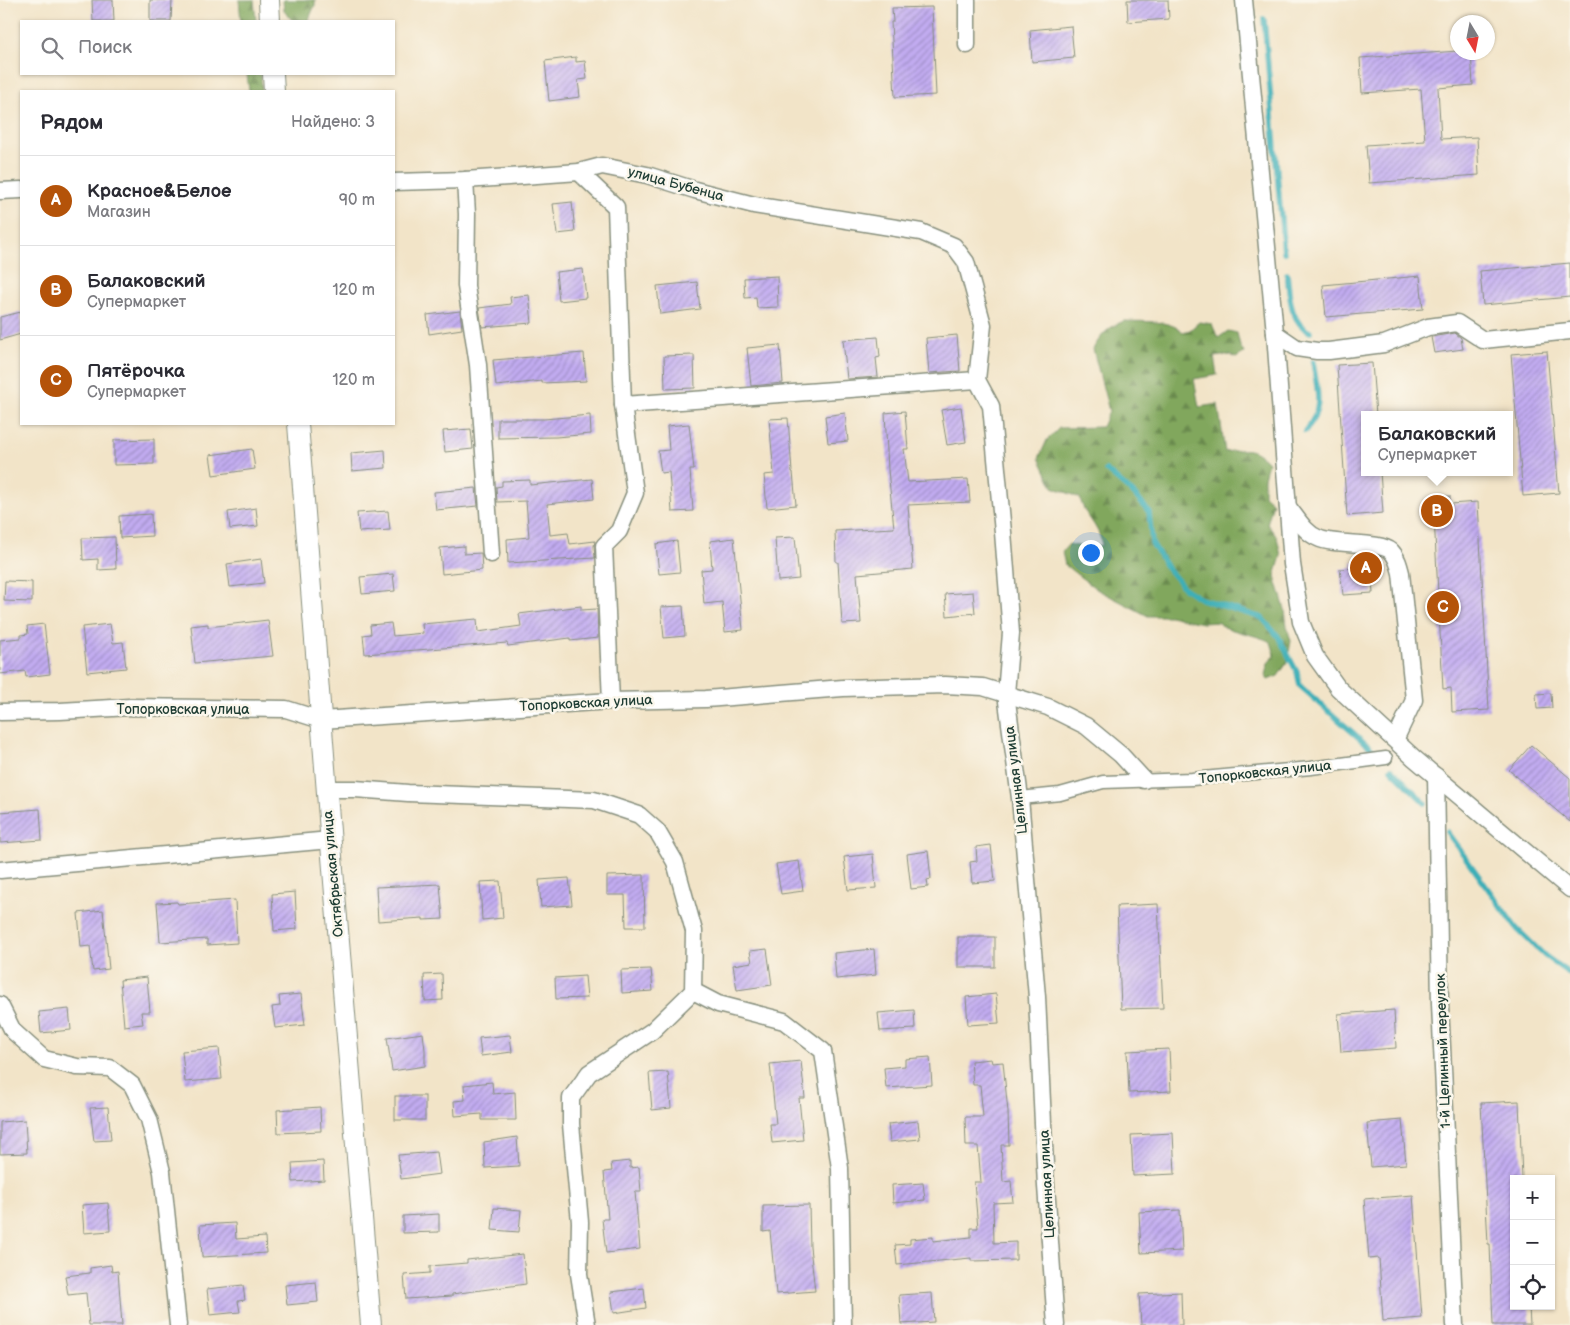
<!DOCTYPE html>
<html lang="ru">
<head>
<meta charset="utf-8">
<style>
  body { margin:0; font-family:"Balsamiq Sans",sans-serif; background:#f7f7f7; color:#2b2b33 }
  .controls { position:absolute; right:15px; bottom:15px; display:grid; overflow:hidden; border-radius:0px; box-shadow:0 1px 4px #0004 }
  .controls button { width:45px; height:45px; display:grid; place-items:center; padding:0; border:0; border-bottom:1px solid #e1e1e2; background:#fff; color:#2b2b33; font:25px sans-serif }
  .compass { position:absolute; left:1450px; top:15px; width:45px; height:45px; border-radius:50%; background:#fff; box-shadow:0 1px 4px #0004; rotate:170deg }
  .you { position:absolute; left:1090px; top:552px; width:18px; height:18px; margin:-12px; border:4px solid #fff; border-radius:50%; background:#1a73e8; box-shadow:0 0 0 8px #1a73e833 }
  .badge { display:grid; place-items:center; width:32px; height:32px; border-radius:50%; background:#b45309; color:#fff; font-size:16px; font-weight:700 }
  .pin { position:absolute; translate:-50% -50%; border:2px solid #fff; box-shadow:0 1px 5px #0006 }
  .popup { position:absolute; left:1361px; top:411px; width:152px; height:65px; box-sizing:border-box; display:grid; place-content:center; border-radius:0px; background:#fff; filter:drop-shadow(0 1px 4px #0005); font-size:16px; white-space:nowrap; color:#7c7c81 }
  .popup b { font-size:19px; color:#2b2b33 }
  .popup::after { content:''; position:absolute; left:50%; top:100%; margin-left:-10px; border:10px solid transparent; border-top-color:#fff }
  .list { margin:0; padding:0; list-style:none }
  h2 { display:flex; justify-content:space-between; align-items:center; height:65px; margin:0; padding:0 20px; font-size:21px }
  h2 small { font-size:16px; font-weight:400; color:#7c7c81 }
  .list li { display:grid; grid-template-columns:32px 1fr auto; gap:15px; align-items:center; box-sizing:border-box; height:90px; padding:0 20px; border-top:1px solid #e1e1e2 }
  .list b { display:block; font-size:19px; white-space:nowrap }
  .list p { margin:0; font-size:16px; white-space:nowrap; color:#7c7c81 }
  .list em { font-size:16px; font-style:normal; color:#7c7c81 }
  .icon { flex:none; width:28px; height:28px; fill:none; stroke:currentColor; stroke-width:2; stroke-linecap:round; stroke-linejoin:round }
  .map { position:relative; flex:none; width:1570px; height:1325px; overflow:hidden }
  .search { position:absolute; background:#fff; box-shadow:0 1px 4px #0004; left:20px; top:20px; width:375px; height:55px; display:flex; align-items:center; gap:12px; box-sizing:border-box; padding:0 18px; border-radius:0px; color:#7c7c81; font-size:19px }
  .panel { position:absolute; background:#fff; box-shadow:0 1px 4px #0004; left:20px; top:90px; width:375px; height:335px; border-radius:0px }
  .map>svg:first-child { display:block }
</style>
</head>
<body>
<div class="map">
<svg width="1570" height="1325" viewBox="0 0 1570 1325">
  <defs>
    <pattern id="forest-firs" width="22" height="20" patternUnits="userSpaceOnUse" patternTransform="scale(1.25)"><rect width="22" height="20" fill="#81a75d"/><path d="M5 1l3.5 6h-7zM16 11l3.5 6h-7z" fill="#69894e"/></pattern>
    <pattern id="building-hatch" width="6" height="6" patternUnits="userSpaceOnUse" patternTransform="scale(1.25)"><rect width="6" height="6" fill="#c2acf1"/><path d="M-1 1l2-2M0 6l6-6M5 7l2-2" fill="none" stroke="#9d8dc4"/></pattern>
  </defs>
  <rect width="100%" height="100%" fill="#fbf7ec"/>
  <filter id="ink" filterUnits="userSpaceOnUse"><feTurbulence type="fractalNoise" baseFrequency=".02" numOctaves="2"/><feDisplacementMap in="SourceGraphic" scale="10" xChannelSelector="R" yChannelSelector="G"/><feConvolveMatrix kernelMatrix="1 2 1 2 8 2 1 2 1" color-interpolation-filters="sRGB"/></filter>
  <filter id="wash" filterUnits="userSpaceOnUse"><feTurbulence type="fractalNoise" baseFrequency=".0096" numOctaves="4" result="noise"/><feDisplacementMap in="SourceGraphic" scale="20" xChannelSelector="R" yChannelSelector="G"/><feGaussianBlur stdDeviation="1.12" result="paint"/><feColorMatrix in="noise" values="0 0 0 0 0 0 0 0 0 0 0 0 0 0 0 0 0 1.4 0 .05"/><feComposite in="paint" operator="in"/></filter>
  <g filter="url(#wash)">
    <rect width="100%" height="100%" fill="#f2e4c8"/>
    <!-- forest -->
    <g fill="url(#forest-firs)" stroke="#507248">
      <polygon points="239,0 254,0 256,21 241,21"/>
      <polygon points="283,0 315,0 315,5 308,21 292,20 284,11"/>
      <polygon points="247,74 261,74 262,91 249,91"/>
      <path d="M1124 321C1142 322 1169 319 1183 332L1190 330 1199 322 1212 324 1218 338 1228 331 1237 333 1240 346 1244 353 1236 358 1229 355 1214 357 1217 375 1194 379 1199 407 1218 404 1225 452C1246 449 1252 446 1268 462L1264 478V495L1273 503 1267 524 1277 537 1281 556 1275 576 1285 609 1287 627 1291 641 1287 663 1278 676 1268 680 1265 675 1268 663 1275 655 1271 642C1255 634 1236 633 1220 625L1219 622 1202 623 1170 616H1148L1098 590 1079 576 1065 565 1062 552 1069 544 1087 548 1102 545C1099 524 1084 517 1080 498L1053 487 1039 458 1047 440 1059 428 1102 427 1109 411 1093 349C1102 334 1107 328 1124 321Z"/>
    </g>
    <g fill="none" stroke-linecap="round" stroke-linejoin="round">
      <!-- stream -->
      <g stroke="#3eafb7" stroke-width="5.5">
        <polyline points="1264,19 1284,253"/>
        <path d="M1287 274C1290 294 1289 322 1310 332"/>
        <path d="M1305 431C1325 408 1317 390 1313 362"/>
        <polyline points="1106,470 1134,494 1149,512 1152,543 1167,568 1185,589 1201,599 1262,618 1278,636 1297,672 1300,686 1375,752"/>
        <polyline points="1391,769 1425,803"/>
        <polyline points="1447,832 1517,929 1545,956 1570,974"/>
      </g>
    </g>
    <g id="blocks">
      <!-- building -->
      <g fill="url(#building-hatch)">
        <polygon points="92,0 113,0 114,21 93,21"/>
        <polygon points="150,0 172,0 171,21 150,21"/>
        <polygon points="1127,0 1168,0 1169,19 1128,22"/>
        <polygon points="932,7 936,95 895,97 891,22 893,22 892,8"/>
        <polygon points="1071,26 1074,58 1032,62 1030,30"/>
        <polygon points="1458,51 1458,52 1471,52 1473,85 1438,88 1441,139 1477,137 1479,175 1369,183 1366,145 1425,141 1421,89 1362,93 1360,58"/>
        <polygon points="576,57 576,62 585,61 587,79 578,80 580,97 549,101 545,61"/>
        <polygon points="572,202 575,232 557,234 553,204"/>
        <polygon points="1570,263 1570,297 1483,305 1480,271"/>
        <polygon points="583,269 586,298 559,301 556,272"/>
        <polygon points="777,276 778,307 757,308 756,297 745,298 744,278"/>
        <polygon points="1420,276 1423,309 1326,317 1323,285"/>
        <polygon points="697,282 700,309 660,314 657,286"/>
        <polygon points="529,295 532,323 482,327 479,308 511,304 510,297"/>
        <polygon points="460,311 462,329 429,334 427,315"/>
        <polygon points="21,312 21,334 0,340 0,317"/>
        <polygon points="1455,333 1461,338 1463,349 1434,353 1431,337"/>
        <polygon points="957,335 960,371 929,373 926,338"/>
        <polygon points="878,337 880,357 876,358 878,377 847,379 843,340"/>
        <polygon points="780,345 783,383 751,386 747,348"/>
        <polygon points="1547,351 1559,493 1523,496 1511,354"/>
        <polygon points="584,353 586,381 542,383 542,381 496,386 493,360"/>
        <polygon points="694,355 695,388 665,389 664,356"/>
        <polygon points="1372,363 1376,415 1364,415 1364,472 1380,472 1383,513 1347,516 1337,365"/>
        <polygon points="961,407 966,442 947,445 941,410"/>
        <polygon points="905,411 908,449 904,449 908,482 968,479 970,502 908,505 913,569 857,574 861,623 842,624 838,562 836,562 835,531 894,528 888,470 885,413"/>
        <polygon points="845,413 848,441 828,443 825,416"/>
        <polygon points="590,415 591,434 556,437 498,438 498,419 544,419"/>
        <polygon points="788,418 792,472 793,472 796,505 767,508 764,475 774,474 769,419"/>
        <polygon points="689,424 694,470 690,470 693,511 672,512 669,472 661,473 658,451 669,450 667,426"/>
        <polygon points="471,429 473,449 445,452 443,431"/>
        <polygon points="154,439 154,464 114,465 114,440"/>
        <polygon points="252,449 255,469 213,475 210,455"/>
        <polygon points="385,450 386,468 352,471 351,453"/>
        <polygon points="592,479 594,499 547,504 550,535 568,533 570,544 595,541 594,546 595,558 508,563 507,539 529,537 526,501 497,502 496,487 502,486 502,481 530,480 530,485"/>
        <polygon points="476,488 478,506 436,510 434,492"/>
        <polygon points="1450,496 1450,504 1478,502 1489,710 1452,712 1451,688 1443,689 1433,497"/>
        <polygon points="256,508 258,526 230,529 228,512"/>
        <polygon points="388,511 390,530 359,532 357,513"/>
        <polygon points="151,514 152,536 120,538 119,516"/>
        <polygon points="115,537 116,569 98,570 98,559 83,560 82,538"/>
        <polygon points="795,537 799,579 778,581 775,538"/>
        <polygon points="734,538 743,630 725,632 722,602 704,604 701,570 712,569 710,541"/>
        <polygon points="677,541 680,572 659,574 656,544"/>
        <polygon points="464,546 464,554 481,553 482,570 442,574 440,548"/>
        <polygon points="261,559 264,583 230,587 227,564"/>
        <polygon points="1370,561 1373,593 1343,595 1340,569 1353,568 1352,563"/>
        <polygon points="393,574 395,591 362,594 360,577"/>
        <polygon points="5,581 32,582 32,602 4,601"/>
        <polygon points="973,592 975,613 947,616 945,594"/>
        <polygon points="581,606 581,610 597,609 598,638 570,641 570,638 508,646 507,643 365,654 363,635 371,634 370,625 391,623 393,636 423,633 422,624 477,619 478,632 521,626 519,614"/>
        <polygon points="683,606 685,636 664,638 661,607"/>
        <polygon points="268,620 273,656 195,663 191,626 208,624 208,627"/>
        <polygon points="44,624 50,674 26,677 25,671 0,674 0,640 21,638 21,635 28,634 27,626"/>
        <polygon points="110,624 113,643 123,642 126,668 87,672 82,627"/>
        <polygon points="1551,693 1552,708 1537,709 1536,694"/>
        <polygon points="1531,745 1570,778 1570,822 1509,770"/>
        <polygon points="40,809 42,840 0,843 0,812"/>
        <polygon points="991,845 995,881 972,883 970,862 977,861 976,847"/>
        <polygon points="928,851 931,879 927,880 928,887 911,889 907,854"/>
        <polygon points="873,854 876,888 848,890 844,857"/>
        <polygon points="799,861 803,891 781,894 776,864"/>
        <polygon points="644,875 645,927 626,927 625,895 607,895 607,876"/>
        <polygon points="569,878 572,905 541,907 539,880"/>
        <polygon points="500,881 503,918 482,920 480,882"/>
        <polygon points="440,884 443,919 423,920 423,918 378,921 376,887"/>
        <polygon points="295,892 297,929 274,931 272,894"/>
        <polygon points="235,900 237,943 207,945 207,939 160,942 157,903 177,902 178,904"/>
        <polygon points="1158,904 1163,1008 1121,1009 1117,906"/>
        <polygon points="103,910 109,969 93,971 90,946 81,947 78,913"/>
        <rect x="958" y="937" width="37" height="30"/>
        <polygon points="767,949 772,985 737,990 733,965 752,962 750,951"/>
        <polygon points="874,949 876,975 836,979 834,953"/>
        <polygon points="651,969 653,991 622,993 621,970"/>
        <polygon points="442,974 443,1000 425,1001 424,975"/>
        <polygon points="585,976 587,998 556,999 555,978"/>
        <polygon points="147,977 150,1012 141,1012 143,1024 124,1026 120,980"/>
        <polygon points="301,994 305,1025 275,1028 272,1007 280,1006 279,996"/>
        <polygon points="996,994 999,1023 968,1025 966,997"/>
        <polygon points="69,1009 71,1030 41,1033 39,1012"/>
        <polygon points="914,1010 915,1029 880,1031 878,1013"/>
        <polygon points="1394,1010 1396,1048 1341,1052 1338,1014"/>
        <polygon points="423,1033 425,1050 425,1066 392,1071 387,1038"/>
        <polygon points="510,1035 512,1052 481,1056 479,1038"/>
        <polygon points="219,1048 222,1079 185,1082 182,1051"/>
        <polygon points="1169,1049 1171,1091 1129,1093 1127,1051"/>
        <polygon points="930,1057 932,1085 886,1088 884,1068 905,1066 905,1059"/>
        <polygon points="991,1059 992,1063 1003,1062 1008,1112 1009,1145 1001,1145 1003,1182 1011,1181 1013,1202 993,1203 994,1243 1016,1242 1016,1260 971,1261 971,1258 897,1265 895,1245 910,1244 910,1239 933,1237 933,1241 971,1237 971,1228 978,1228 974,1182 981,1182 978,1146 966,1146 965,1117 983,1117 980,1085 973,1085 971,1061"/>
        <polygon points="801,1061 805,1098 799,1098 803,1140 772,1143 770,1124 776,1124 770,1064"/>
        <polygon points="668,1072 671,1108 652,1110 649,1073"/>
        <polygon points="492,1082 493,1094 515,1092 516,1120 482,1120 482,1114 455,1116 454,1101 465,1100 464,1085"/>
        <rect x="395" y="1096" width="30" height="24"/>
        <polygon points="1519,1101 1522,1179 1514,1179 1514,1306 1529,1306 1530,1325 1493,1325 1490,1244 1488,1244 1481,1103"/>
        <polygon points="108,1107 111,1140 94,1141 90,1108"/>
        <polygon points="320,1107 321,1131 278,1133 277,1110"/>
        <polygon points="25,1120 27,1153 0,1154 0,1122"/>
        <polygon points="1402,1120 1406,1164 1371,1167 1367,1123"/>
        <polygon points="918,1121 920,1139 890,1142 888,1124"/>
        <polygon points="1173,1133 1175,1174 1133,1176 1131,1135"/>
        <polygon points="517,1137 519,1166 485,1168 484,1142"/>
        <polygon points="437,1152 440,1174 401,1179 398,1155"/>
        <polygon points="323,1161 324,1180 293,1182 292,1163"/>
        <polygon points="630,1161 630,1168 639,1167 641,1192 635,1192 640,1249 606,1253 602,1219 608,1219 604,1172 612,1171 611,1163"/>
        <polygon points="923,1183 925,1200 893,1203 892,1185"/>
        <polygon points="1413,1195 1422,1318 1383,1321 1379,1258 1369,1259 1364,1199"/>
        <polygon points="108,1203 110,1231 84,1233 82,1205"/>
        <polygon points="809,1205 810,1247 815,1291 776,1294 770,1231 763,1232 763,1206"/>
        <polygon points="494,1208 521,1210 519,1232 492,1230"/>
        <polygon points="1180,1210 1182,1251 1141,1253 1139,1212"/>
        <polygon points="439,1214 439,1232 403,1233 403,1216"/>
        <polygon points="235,1223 236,1239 265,1237 266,1253 202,1257 200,1225"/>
        <polygon points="523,1254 526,1284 452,1294 452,1296 406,1299 404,1275 430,1273 430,1266 467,1263 467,1260"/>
        <polygon points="111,1265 112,1272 118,1271 122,1325 89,1325 86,1293 68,1295 65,1276 90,1273 90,1268"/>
        <polygon points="316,1282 318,1302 287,1305 285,1285"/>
        <polygon points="243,1285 245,1300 238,1301 240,1312 210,1315 207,1289"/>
        <polygon points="644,1288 646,1308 614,1313 611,1292"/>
        <polygon points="1181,1292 1182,1325 1141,1325 1139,1294"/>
        <polygon points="932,1293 934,1322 901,1324 899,1295"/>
      </g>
    </g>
  </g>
  <g filter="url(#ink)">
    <use href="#blocks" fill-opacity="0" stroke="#88907e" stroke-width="1"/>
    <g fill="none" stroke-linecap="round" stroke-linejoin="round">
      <defs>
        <polyline id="pedestrian" points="1020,798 1060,794 1103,782 1192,779 1311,768 1386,758"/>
        <g id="minor">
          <polyline points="1244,0 1275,333 1292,564 1301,622 1315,656 1338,688 1414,758 1570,889"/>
          <polyline points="967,45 967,0"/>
          <polyline points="579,172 616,207 623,405 635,493 619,531 604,546 611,701"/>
          <polyline points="465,180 467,214 466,286 478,365 491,554"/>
          <polyline points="394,182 465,180 579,172 602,166 647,175 695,190 754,205 921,232 954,246 966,262 983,325 977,380 991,406 1003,532 1011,633 1006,694 1020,798 1037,997 1046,1186 1056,1325"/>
          <polyline points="0,191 21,190"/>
          <polyline points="1275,333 1297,348 1317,351 1329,351 1384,344 1428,327 1457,323 1483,340 1570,331"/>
          <polyline points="623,405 977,380"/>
          <path d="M1288 507C1297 518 1305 533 1318 538 1334 546 1380 541 1391 551 1397 557 1399 565 1401 573L1414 700 1395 740"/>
          <polyline points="0,712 60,711 130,707 286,709 321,720 611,701 706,699 843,688 945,685 983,687 1048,707 1086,726 1121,755 1144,780"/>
          <polyline points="1436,776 1440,1004 1455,1325"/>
          <polyline points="326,789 355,789 408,793 594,800 639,815 657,831 675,862 694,931 693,991 652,1031 589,1073 571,1098 571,1124 580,1222 579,1274 587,1325"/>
          <polyline points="0,870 330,840"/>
          <polyline points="693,991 718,1004 784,1021 823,1051 840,1168 843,1325"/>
          <polyline points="0,1005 13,1031 44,1059 77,1067 110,1068 132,1085 149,1119 162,1172 178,1325"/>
        </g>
        <g id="tertiary">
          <polyline points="269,0 270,21"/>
          <polyline points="273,74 274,91"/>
          <polyline points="298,424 334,882 371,1325"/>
        </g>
      </defs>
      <!-- pedestrian casing -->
      <use href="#pedestrian" stroke="#88907e" stroke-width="15"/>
      <!-- minor casing -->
      <use href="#minor" stroke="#88907e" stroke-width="19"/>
      <!-- tertiary casing -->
      <use href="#tertiary" stroke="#88907e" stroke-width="22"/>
      <!-- pedestrian -->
      <use href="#pedestrian" stroke="#fff" stroke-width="12"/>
      <!-- minor -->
      <use href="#minor" stroke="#fff" stroke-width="16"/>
      <!-- tertiary -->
      <use href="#tertiary" stroke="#fff" stroke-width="20"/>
    </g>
  </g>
  <g text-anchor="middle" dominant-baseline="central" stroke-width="5" stroke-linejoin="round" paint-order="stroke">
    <!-- street labels -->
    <g font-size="14" fill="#1f3d34" stroke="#fbf7ec">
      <text transform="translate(676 184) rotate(15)">улица Бубенца</text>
      <text transform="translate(586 703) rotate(-3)">Топорковская улица</text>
      <text x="183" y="709">Топорковская улица</text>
      <text transform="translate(1265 772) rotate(-6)">Топорковская улица</text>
      <text transform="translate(1016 780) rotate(-97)">Целинная улица</text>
      <text transform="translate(333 874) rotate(-95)">Октябрьская улица</text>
      <text transform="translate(1443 1051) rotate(-92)">1-й Целинный переулок</text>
      <text transform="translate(1047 1184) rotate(-93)">Целинная улица</text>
    </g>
  </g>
</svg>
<div class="controls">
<button>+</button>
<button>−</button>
<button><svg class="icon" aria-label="locate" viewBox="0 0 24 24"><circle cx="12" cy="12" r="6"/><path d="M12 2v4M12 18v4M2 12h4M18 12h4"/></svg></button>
</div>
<svg class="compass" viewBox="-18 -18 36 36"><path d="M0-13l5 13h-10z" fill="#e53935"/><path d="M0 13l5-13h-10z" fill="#7c7c81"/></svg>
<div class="you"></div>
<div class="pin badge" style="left:1366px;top:568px">A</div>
<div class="pin badge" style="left:1437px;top:511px">B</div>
<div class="popup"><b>Балаковский</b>Супермаркет</div>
<div class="pin badge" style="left:1443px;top:607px">C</div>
<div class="search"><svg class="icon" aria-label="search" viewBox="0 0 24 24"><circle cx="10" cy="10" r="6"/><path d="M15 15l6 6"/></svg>Поиск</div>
<section class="panel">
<h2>Рядом<small>Найдено: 3</small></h2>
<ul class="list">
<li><span class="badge">A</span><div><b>Красное&amp;Белое</b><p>Магазин</p></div><em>90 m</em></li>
<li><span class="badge">B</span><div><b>Балаковский</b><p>Супермаркет</p></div><em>120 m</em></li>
<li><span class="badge">C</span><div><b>Пятёрочка</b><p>Супермаркет</p></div><em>120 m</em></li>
</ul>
</section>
</div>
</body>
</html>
